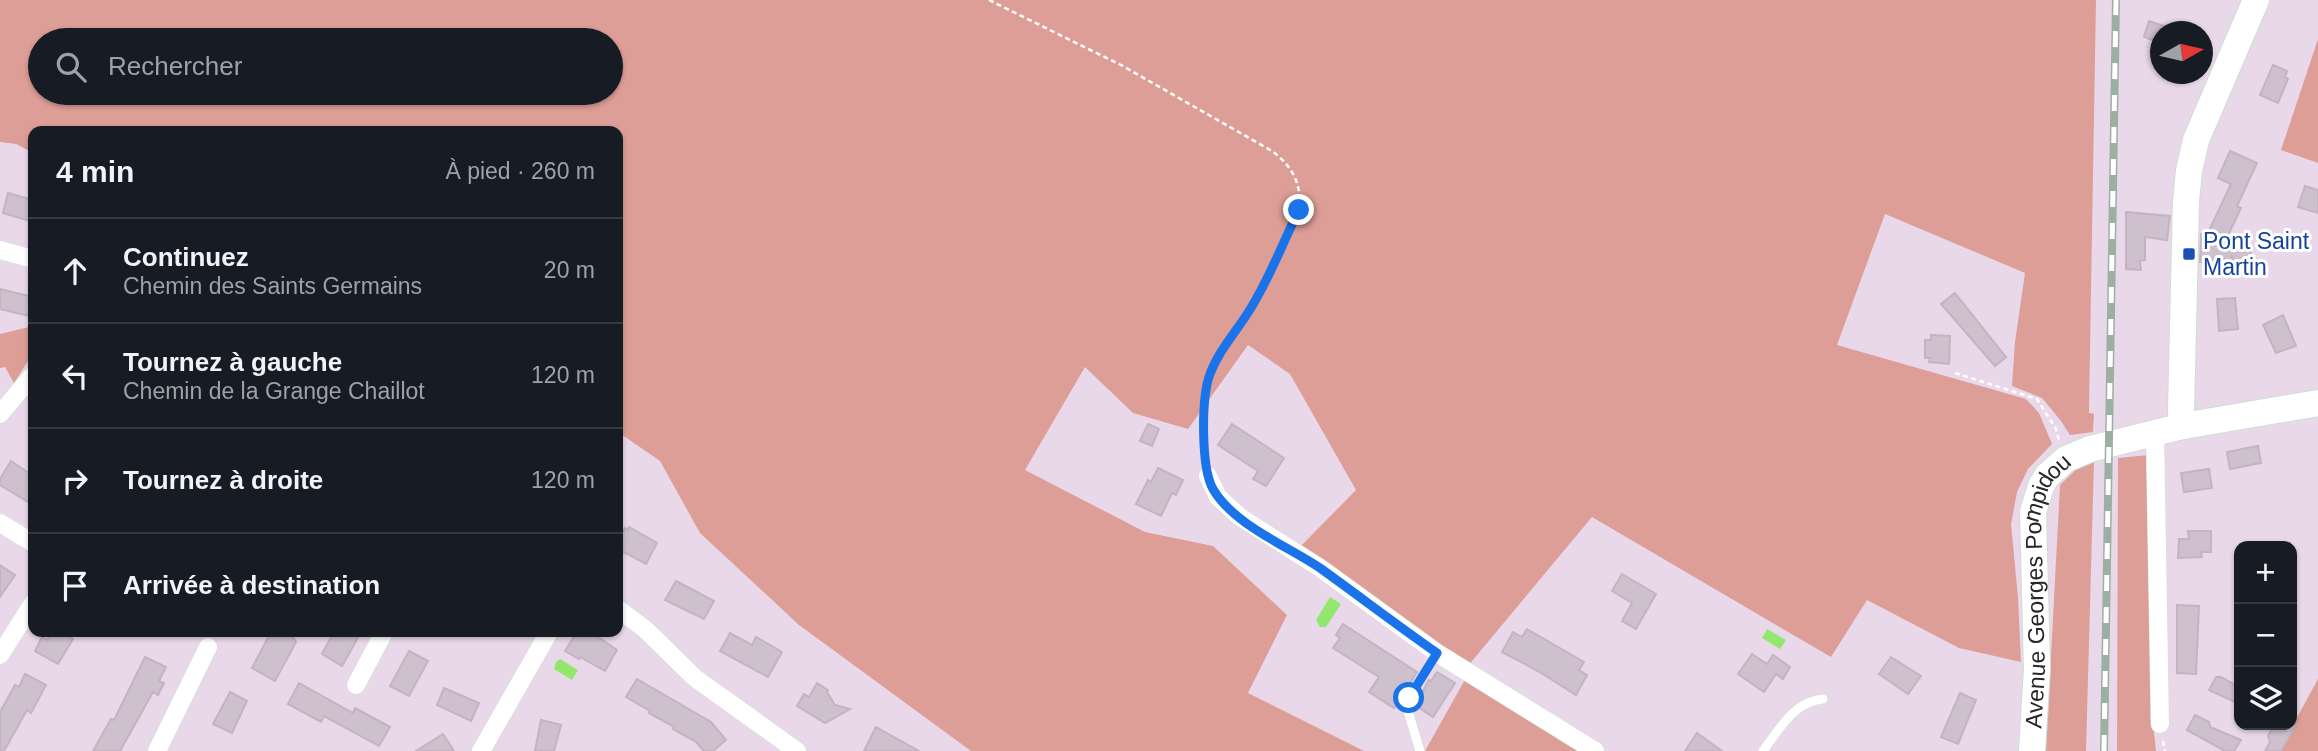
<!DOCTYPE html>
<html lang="fr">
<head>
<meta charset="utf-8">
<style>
  body { margin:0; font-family:Helvetica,sans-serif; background:#242831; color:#f1f3f6 }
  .controls { position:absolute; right:21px; bottom:21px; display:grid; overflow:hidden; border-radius:14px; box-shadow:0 2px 5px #0004 }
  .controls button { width:63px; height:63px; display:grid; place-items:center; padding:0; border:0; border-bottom:2px solid #363941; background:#171b24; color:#f1f3f6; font:35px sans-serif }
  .compass { position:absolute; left:2150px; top:21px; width:63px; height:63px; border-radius:50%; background:#171b24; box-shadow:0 2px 5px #0004; rotate:82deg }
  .stop { position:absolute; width:21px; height:21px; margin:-16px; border:5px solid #1a73e8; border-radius:50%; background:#fff }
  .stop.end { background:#1a73e8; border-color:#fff; box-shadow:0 2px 7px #0008 }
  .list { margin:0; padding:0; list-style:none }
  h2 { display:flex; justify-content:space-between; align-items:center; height:91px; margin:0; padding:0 28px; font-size:30px }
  h2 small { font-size:23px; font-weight:400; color:#9ea1a6 }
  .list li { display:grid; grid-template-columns:46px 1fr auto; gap:21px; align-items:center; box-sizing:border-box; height:105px; padding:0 28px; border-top:2px solid #363941 }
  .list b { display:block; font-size:26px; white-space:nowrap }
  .list p { margin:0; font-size:23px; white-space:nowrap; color:#9ea1a6 }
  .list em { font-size:23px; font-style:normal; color:#9ea1a6 }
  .icon { flex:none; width:38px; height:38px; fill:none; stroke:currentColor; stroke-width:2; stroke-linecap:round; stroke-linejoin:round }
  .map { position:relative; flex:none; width:2318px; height:751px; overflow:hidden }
  .search { position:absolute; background:#171b24; box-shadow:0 2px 5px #0004; left:28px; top:28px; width:595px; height:77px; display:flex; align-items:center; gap:18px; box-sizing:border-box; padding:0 24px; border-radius:38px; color:#9ea1a6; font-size:26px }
  .panel { position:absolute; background:#171b24; box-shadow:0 2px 5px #0004; left:28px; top:126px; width:595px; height:511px; border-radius:14px }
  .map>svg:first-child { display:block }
</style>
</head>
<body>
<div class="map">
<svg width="2318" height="751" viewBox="0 0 2318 751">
  <rect width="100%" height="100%" fill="#e9d8e9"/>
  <!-- green -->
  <g fill="#dd9e97" fill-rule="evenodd">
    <path d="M0 0H2096L2089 408V413L2094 414 2093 432 2070 435 2061 421 2042 398 2012 386 2015 342 2025 273 1885 214 1837 345 2026 399 2039 413 2052 444 2028 469 2017 492 2011 524 2018 598 2021 662 1959 648 1867 600 1831 657 1592 517 1467 667 1299 548 1356 490 1290 374 1248 345 1188 429 1133 413 1085 367 1025 470 1145 532 1213 546 1287 615 1248 693 1364 751H971L799 625 700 533 660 461 618 432V131H33V153L16 144 0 142ZM40 40H611V93H40Z"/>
    <polygon points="2318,39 2318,163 2281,150"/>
    <polygon points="33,326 33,353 14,383 5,367 0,368 0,334"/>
    <polygon points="2149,455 2153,724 2156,751 2117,751 2118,458"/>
    <polygon points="2094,460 2086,751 2046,751 2060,485 2084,462"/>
    <polygon points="1467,676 1582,751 1425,751"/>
    <polygon points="2318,679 2318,751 2279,751"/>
  </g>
  <!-- water -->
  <g fill="#93e76f">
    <polygon points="1330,597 1341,604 1326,627 1320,627 1316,620"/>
    <polygon points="1767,629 1786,640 1780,649 1762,638"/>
    <polygon points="560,659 578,670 572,680 554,669 556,662"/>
  </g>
  <!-- building -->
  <g fill="#cec1cd" stroke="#c4b3c2" stroke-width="2">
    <polygon points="2149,21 2164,26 2158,42 2144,37"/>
    <polygon points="2273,65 2287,71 2285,77 2288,79 2278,103 2260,95"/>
    <polygon points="2230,151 2257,163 2237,206 2241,208 2226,240 2252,245 2247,271 2238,269 2231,255 2232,268 2200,262 2201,234 2207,235 2231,184 2218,178"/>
    <polygon points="2305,186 2318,190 2318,213 2298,207"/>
    <polygon points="8,193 33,200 33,222 3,213"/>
    <polygon points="2126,212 2170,216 2167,240 2145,237 2145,260 2140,261 2141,270 2126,269"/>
    <polygon points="0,289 33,297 29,316 0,309"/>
    <polygon points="1955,293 2006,357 1995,366 1941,304"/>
    <polygon points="2235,298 2238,329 2219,331 2217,299"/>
    <polygon points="2283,315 2296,346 2276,353 2263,325"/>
    <polygon points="1931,335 1950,336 1949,364 1929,362 1930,358 1925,358 1925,340 1931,340"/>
    <polygon points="1148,424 1159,429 1152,446 1140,441"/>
    <polygon points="1232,424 1284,458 1266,486 1253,479 1258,471 1218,445"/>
    <polygon points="2258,446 2261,463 2230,469 2227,452"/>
    <polygon points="11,461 33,476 33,505 0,485 0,479"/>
    <polygon points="1158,468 1183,480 1176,495 1172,493 1161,516 1136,504 1148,480 1151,482"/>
    <polygon points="2209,469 2212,488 2184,492 2181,473"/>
    <polygon points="629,527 657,543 646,564 618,549 618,541 625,528 628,530"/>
    <polygon points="2188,531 2211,531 2211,552 2201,552 2202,557 2178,558 2179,539 2189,539"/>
    <polygon points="0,565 15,575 0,597"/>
    <polygon points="1622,574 1656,594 1636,629 1622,621 1632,603 1612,591"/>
    <polygon points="676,581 714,601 704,619 665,600"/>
    <polygon points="2177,605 2199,606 2196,674 2177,673"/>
    <polygon points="1343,624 1417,672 1394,708 1369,692 1379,677 1333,648 1340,638 1336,635"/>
    <polygon points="1527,629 1584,662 1579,670 1587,675 1576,695 1538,671 1502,652 1513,632 1522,637"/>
    <polygon points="52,632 61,632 73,639 58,664 35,651 42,637 47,640"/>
    <polygon points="271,632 290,632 296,642 275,681 252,668"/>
    <polygon points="334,632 361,632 342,666 322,654"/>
    <polygon points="579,632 591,632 617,650 605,671 580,657 579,659 565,651 575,635 577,636"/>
    <polygon points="730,633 752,645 756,637 782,652 768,677 720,651"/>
    <polygon points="409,651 428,661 409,696 390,686"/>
    <polygon points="1752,654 1767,664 1773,655 1790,667 1783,679 1776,674 1764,692 1738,674"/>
    <polygon points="145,657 166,667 159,681 164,683 158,695 153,692 120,751 93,751 111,719 114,720"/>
    <polygon points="1891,657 1921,676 1908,694 1879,674"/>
    <polygon points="1437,672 1455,683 1433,717 1415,705 1429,680 1431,681"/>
    <polygon points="25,674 46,685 31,713 27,710 4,751 0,751 0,712 15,685 19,687"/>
    <polygon points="2216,677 2221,677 2239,687 2239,704 2209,690"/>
    <polygon points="637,679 711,722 726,740 713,751 704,751 696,742 673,729 674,727 649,713 650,711 626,697"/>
    <polygon points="299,683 353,713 355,708 390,727 379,746 324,716 321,722 288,704"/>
    <polygon points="817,683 828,690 827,692 835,705 850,709 825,723 797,706 804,694 809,697"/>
    <polygon points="444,688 479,703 471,721 437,705"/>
    <polygon points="230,692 247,701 232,733 213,724"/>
    <polygon points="1960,693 1976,700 1958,744 1941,737"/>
    <polygon points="2195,715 2209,722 2210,727 2241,740 2234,751 2225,751 2187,730"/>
    <polygon points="541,720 561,725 554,751 535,751"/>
    <polygon points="2274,725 2296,725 2281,751 2265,751 2270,742 2268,736"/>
    <polygon points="876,727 919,751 864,751"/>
    <polygon points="1697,733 1722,751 1685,751"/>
    <polygon points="443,734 454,751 416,751"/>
  </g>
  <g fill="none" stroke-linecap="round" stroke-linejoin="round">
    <defs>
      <g id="lane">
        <polyline points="1420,751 1407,708 1409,698 1437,653"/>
        <path d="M1763 751C1779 730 1794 701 1823 699"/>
      </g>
      <g id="street">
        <polyline points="0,250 33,259"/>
        <polyline points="0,414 33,375"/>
        <polyline points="2155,433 2160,724"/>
        <polyline points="1208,476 1218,497 1240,517 1320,568 1437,653 1595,751"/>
        <polyline points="0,523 33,543"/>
        <polyline points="618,609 645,629 695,678 797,751"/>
        <polyline points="0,655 33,603"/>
        <polyline points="356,685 384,632"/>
        <polyline points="157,751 208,647"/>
        <polyline points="481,751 549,632"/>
      </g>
      <g id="secondary">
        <polyline points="2183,426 2181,412 2186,201 2189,171 2196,140 2256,0"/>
        <path id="s1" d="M2032 751 2037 669 2033 512 2041 486 2047 476 2066 459 2090 449 2183 426 2318 403"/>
      </g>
    </defs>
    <!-- lane casing -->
    <use href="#lane" stroke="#cedfd2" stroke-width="10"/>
    <!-- street casing -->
    <use href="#street" stroke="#cedfd2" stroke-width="19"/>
    <!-- secondary casing -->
    <use href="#secondary" stroke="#cedfd2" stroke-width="28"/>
    <!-- path -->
    <g stroke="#fff" stroke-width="2.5" stroke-dasharray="5 3.5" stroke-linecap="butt">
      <path d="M989 0 1121 65 1272 151C1293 167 1302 184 1299 210L1250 310 1226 341 1210 374 1205 392V461"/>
      <polyline points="1955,373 2037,399 2056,429 2059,440"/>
      <polyline points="2163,741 2165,751"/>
    </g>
    <!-- lane -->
    <use href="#lane" stroke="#fff" stroke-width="9"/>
    <!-- street -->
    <use href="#street" stroke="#fff" stroke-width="18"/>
    <!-- secondary -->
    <use href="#secondary" stroke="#fff" stroke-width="26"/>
    <defs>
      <polyline id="rail" points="2104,751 2116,0"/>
    </defs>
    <!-- rail casing -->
    <use href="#rail" stroke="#9cb0a2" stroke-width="8"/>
    <!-- rail -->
    <use href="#rail" stroke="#fff" stroke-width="5" stroke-dasharray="16" stroke-linecap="butt"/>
  </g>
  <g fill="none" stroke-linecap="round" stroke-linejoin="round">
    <!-- route -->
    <path stroke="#1a73e8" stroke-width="9" d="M1299 210C1283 242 1268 282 1249 311 1236 332 1219 350 1210 374 1201 398 1201 468 1213 489 1233 524 1287 546 1320 568 1359 596 1397 625 1437 653L1409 698"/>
  </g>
  <!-- markers -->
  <rect fill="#1a4fb4" stroke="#fff" stroke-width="2.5" x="2182" y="247" width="14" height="14" rx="3.5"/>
  <g text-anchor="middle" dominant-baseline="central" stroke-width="6" stroke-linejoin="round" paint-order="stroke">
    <!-- transit labels -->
    <g font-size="23" fill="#164399" stroke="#fff" text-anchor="start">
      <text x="2203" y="241">Pont Saint<tspan x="2203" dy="26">Martin</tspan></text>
    </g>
    <!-- street labels -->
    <g font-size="23" fill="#272727" stroke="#fff">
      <text stroke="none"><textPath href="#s1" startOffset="164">Avenue Georges Pompidou</textPath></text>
    </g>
  </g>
</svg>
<div class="controls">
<button>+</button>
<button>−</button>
<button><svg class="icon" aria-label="layers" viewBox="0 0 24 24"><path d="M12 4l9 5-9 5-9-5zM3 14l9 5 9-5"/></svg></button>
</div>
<svg class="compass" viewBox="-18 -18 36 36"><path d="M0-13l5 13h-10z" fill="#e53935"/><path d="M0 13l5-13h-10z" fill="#9ea1a6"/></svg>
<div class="stop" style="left:1409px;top:698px"></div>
<div class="stop end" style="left:1299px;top:210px"></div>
<div class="search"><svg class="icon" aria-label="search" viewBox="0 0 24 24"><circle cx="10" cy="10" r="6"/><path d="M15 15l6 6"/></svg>Rechercher</div>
<section class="panel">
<h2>4 min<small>À pied · 260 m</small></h2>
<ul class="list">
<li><svg class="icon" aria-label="ahead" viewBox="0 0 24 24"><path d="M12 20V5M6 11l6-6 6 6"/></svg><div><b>Continuez</b><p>Chemin des Saints Germains</p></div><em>20 m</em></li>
<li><svg class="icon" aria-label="left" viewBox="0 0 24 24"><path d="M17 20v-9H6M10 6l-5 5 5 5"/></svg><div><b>Tournez à gauche</b><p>Chemin de la Grange Chaillot</p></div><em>120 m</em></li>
<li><svg class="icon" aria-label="right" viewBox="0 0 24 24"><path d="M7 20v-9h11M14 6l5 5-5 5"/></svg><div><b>Tournez à droite</b></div><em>120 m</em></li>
<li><svg class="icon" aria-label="arrive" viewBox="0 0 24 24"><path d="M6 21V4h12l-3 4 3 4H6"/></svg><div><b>Arrivée à destination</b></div></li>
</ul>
</section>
</div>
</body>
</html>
